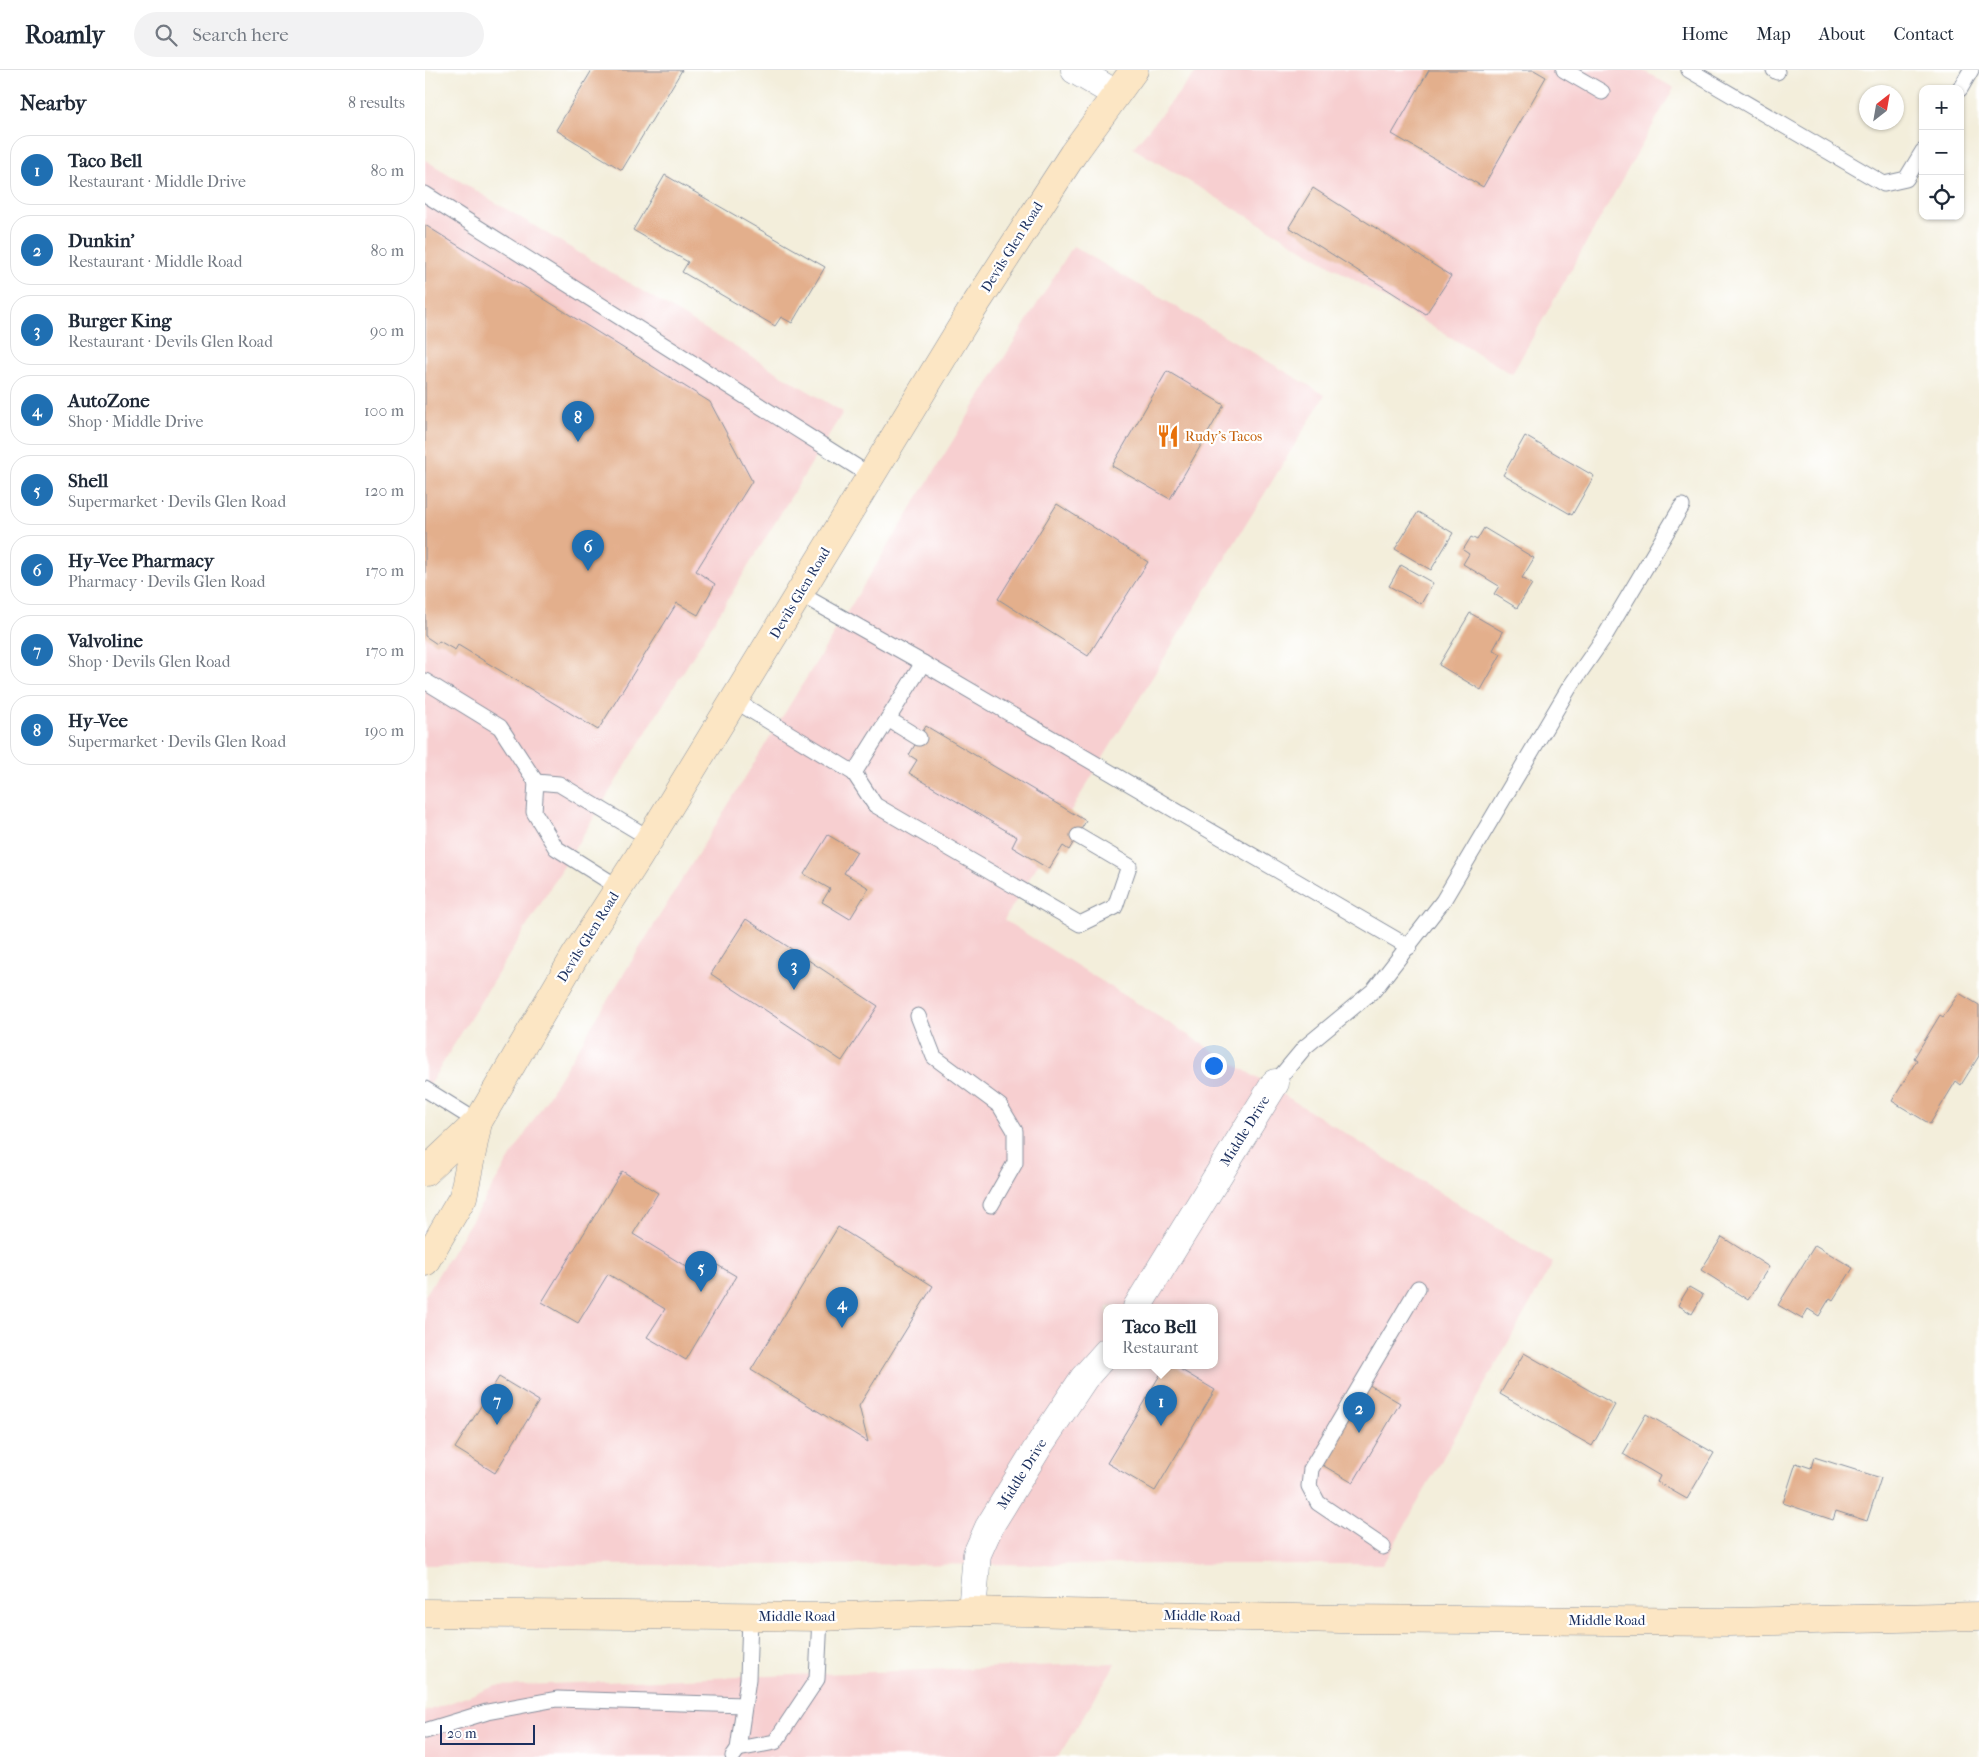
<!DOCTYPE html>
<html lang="en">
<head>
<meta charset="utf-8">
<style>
  body { margin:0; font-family:"IM FELL French Canon",serif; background:#f2f2f3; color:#1f2937 }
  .controls { position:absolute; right:15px; top:15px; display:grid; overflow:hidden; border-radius:10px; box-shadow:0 1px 4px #0004 }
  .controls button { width:45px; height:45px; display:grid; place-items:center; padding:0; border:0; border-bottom:1px solid #e0e1e3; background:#fff; color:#1f2937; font:25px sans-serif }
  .compass { position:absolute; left:1434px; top:15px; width:45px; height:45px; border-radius:50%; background:#fff; box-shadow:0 1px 4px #0004; rotate:31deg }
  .scale { position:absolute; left:15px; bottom:12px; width:95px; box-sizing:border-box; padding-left:5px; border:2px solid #1b2f5e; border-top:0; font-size:14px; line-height:18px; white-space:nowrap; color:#1b2f5e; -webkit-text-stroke:4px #fff; paint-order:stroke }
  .you { position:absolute; left:788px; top:995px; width:18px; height:18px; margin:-12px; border:4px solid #fff; border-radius:50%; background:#1a73e8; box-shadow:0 0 0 8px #1a73e833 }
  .badge { display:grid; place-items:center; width:32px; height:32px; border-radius:50%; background:#1f6fb2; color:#fff; font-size:16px; font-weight:700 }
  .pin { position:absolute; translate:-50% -41px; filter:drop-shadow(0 1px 2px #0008) }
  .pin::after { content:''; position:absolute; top:26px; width:18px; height:15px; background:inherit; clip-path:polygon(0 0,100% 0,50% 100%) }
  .popup { position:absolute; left:678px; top:1234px; width:115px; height:65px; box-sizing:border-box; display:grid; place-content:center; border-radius:10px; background:#fff; filter:drop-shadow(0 1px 4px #0005); font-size:16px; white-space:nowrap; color:#747a83 }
  .popup b { font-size:19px; color:#1f2937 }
  .popup::after { content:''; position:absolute; left:50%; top:100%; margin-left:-10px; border:10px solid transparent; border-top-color:#fff }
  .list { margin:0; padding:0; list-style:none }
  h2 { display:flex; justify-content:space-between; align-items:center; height:65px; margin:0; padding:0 20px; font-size:21px }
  h2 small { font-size:16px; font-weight:400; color:#747a83 }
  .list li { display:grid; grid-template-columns:32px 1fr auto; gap:15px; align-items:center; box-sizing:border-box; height:70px; margin:0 10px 10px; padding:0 10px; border:1px solid #e0e1e3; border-radius:20px }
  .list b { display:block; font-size:19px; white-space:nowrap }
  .list p { margin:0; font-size:16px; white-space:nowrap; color:#747a83 }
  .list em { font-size:16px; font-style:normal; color:#747a83 }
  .icon { flex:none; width:28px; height:28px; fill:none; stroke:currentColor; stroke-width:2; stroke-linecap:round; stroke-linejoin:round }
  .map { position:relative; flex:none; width:1554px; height:1687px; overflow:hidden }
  header { display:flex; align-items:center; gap:30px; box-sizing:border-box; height:70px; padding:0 25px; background:#fff; border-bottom:1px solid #e0e1e3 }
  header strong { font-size:24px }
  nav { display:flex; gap:28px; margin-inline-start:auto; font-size:18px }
  .search { width:350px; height:45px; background:#f2f2f3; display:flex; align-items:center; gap:12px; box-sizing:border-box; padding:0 18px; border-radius:28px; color:#747a83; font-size:19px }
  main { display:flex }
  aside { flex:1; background:#fff }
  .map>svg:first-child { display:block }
</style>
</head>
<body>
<header>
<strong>Roamly</strong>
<div class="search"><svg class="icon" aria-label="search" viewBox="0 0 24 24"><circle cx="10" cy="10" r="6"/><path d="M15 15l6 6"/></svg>Search here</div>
<nav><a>Home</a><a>Map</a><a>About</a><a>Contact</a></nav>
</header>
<main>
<aside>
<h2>Nearby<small>8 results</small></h2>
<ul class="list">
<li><span class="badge">1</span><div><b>Taco Bell</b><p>Restaurant · Middle Drive</p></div><em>80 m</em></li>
<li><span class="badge">2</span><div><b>Dunkin'</b><p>Restaurant · Middle Road</p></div><em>80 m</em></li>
<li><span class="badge">3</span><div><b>Burger King</b><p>Restaurant · Devils Glen Road</p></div><em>90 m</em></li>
<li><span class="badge">4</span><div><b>AutoZone</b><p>Shop · Middle Drive</p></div><em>100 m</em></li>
<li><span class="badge">5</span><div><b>Shell</b><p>Supermarket · Devils Glen Road</p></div><em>120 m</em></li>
<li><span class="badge">6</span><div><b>Hy-Vee Pharmacy</b><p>Pharmacy · Devils Glen Road</p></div><em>170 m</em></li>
<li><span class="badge">7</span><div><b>Valvoline</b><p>Shop · Devils Glen Road</p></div><em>170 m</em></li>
<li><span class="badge">8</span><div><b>Hy-Vee</b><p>Supermarket · Devils Glen Road</p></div><em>190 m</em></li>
</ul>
</aside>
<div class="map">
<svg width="1554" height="1687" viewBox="0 0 1554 1687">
  <rect width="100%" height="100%" fill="#fff"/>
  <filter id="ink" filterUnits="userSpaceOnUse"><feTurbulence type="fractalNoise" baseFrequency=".02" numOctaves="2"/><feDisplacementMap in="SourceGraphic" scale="10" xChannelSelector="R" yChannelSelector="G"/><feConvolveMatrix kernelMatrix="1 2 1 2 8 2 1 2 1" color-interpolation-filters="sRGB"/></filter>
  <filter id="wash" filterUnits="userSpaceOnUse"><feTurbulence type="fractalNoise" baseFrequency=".0096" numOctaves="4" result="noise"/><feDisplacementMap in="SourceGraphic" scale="20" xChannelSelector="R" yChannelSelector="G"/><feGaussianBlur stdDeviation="1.12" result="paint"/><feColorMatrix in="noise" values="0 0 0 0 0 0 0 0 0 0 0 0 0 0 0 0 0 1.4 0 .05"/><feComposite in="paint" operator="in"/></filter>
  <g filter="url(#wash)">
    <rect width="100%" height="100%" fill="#f3eedb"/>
    <!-- built -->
    <g fill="#f7cfd0" fill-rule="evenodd">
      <polygon points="773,0 1217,0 1249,18 1087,304 708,78"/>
      <polygon points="0,90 418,342 0,1022"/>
      <path d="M648 176 900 325 579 850 1128 1193 958 1494 0 1495V1226ZM682 1237H790V1295H682Z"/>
      <polygon points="691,1593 633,1687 0,1687 0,1642 71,1616"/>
    </g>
    <g id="blocks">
      <!-- building -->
      <g fill="#e3af8c">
        <polygon points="167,0 257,0 197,100 131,60"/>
        <polygon points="1004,0 1109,0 1121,7 1058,117 967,64"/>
        <polygon points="240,105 400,197 367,253 356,247 350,256 257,202 263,192 208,160"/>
        <polygon points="888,118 1026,206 1001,244 864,157"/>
        <polygon points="0,155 285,332 327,411 271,501 290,514 273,545 252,533 173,660 33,575 30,580 14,571 12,574 0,566"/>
        <polygon points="742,301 799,335 745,429 687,396"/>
        <polygon points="1100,366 1169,406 1147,445 1078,405"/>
        <polygon points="632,434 723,492 663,586 573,529"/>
        <polygon points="993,442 1028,463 1006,500 970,479"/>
        <polygon points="1059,458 1109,488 1097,508 1107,514 1092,538 1069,524 1074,516 1038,494 1044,484 1038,480 1046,467 1052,470"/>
        <polygon points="976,495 1008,513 996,534 964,516"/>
        <polygon points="1045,543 1078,562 1068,580 1076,584 1056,620 1014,595"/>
        <polygon points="501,656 661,751 644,780 638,776 624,799 587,777 592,767 484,703 492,690 484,685"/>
        <polygon points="403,765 432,782 419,803 444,818 425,849 397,832 405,819 379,804"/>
        <polygon points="321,849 453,936 417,991 286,904"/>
        <polygon points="1534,923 1554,935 1554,986 1536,1015 1531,1011 1505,1054 1467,1031 1492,990 1489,988 1515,945 1518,947"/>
        <polygon points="197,1101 233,1123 208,1164 265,1199 272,1183 311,1206 261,1290 222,1267 240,1239 183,1204 153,1253 117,1232"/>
        <polygon points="413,1157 508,1216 434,1336 443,1372 326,1300"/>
        <polygon points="1297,1167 1344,1197 1323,1230 1276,1200"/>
        <polygon points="1390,1175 1428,1198 1408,1230 1405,1228 1394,1246 1383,1239 1377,1249 1353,1235"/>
        <polygon points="1264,1217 1278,1225 1267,1244 1253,1235"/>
        <polygon points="1099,1283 1190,1335 1167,1376 1075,1324"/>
        <polygon points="741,1295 748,1295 790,1320 730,1421 682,1393"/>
        <polygon points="74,1307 114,1331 70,1403 30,1378"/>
        <polygon points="941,1313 975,1333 928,1413 894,1393"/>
        <polygon points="1221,1344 1289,1383 1262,1429 1232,1412 1235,1406 1198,1384"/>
        <polygon points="1389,1387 1456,1408 1442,1451 1411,1441 1408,1450 1358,1433 1371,1393 1386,1398"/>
      </g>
    </g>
  </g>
  <g filter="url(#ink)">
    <use href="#blocks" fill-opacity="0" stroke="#878e9c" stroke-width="1"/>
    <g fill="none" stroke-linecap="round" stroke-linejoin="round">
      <defs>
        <g id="service">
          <polyline points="1139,0 1177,22"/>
          <polyline points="1264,0 1459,114 1481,109 1498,81"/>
          <polyline points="1349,0 1352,2"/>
          <polyline points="1535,19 1546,0"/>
          <polyline points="0,124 446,406"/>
          <polyline points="375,524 498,593 984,877"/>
          <polyline points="0,611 75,657 111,712 109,742 131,778 193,817"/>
          <polyline points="309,630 429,703 498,593"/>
          <polyline points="463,649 494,668"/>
          <polyline points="429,703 450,735 655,854 690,837 704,796 653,766"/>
          <polyline points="111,712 134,714 224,768"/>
          <polyline points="493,946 509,987 575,1036 590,1061 590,1093 566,1135"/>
          <polyline points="850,1013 880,977 949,920 1018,831 1144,618 1178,569 1257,436"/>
          <polyline points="0,1019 53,1052"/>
          <polyline points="958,1477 893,1433 884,1416 886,1399 993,1218"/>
          <polyline points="0,1661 62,1642 132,1629 319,1635"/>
          <polyline points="313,1679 350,1672 392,1609 395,1547"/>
          <polyline points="308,1686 313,1679 323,1609 325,1546"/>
        </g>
        <g id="minor">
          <polyline points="650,0 691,24"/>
          <polyline points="712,1237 850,1013"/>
          <polyline points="547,1541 552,1484 564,1457 615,1374 659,1308 682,1282"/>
        </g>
        <g id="secondary">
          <polyline points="0,1102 53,1052 150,886 213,788 545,243 648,84 709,0"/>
          <polyline points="0,1192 38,1127 53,1052"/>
          <polyline points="0,1543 395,1547 547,1541 915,1549 1304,1552 1554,1546"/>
        </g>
      </defs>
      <!-- service casing -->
      <use href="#service" stroke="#878e9c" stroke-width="17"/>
      <!-- minor casing -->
      <use href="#minor" stroke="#878e9c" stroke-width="29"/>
      <!-- secondary casing -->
      <use href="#secondary" stroke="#878e9c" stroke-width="29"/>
      <!-- service -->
      <use href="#service" stroke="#fff" stroke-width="15"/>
      <!-- minor -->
      <use href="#minor" stroke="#fff" stroke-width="28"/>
      <!-- secondary -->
      <use href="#secondary" stroke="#fce6c4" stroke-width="28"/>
    </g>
  </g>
  <!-- icons -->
  <defs>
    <symbol id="restaurant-bare" viewBox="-9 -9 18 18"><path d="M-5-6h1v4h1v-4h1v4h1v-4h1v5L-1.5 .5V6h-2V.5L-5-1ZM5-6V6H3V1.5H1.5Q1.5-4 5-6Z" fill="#e8710a" stroke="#fff" stroke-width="2.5" paint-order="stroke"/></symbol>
  </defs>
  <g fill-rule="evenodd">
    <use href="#restaurant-bare" x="727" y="350" width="32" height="32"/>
  </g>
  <g text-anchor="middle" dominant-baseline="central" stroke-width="4.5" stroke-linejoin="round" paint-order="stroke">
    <!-- street labels -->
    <g font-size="14" fill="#1b2f5e" stroke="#fff">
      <text transform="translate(587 177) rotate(-58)">Devils Glen Road</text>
      <text transform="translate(375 523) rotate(-59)">Devils Glen Road</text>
      <text transform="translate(163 867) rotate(-58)">Devils Glen Road</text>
      <text transform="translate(820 1061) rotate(-58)">Middle Drive</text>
      <text transform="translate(597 1404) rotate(-58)">Middle Drive</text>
      <text x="372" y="1546">Middle Road</text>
      <text transform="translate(777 1546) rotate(1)">Middle Road</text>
      <text x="1182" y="1550">Middle Road</text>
    </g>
    <!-- food labels -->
    <g font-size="14" fill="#c56008" stroke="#fff" text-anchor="start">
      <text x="760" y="366">Rudy's Tacos</text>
    </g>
  </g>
</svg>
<div class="controls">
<button>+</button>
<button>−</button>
<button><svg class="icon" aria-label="locate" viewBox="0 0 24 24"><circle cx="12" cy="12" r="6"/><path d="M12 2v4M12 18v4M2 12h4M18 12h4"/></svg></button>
</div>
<svg class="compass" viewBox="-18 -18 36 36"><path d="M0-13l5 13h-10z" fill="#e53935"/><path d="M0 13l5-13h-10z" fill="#747a83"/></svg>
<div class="scale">20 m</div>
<div class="you"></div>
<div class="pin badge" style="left:736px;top:1356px">1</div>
<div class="popup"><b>Taco Bell</b>Restaurant</div>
<div class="pin badge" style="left:934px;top:1363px">2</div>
<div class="pin badge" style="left:369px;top:920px">3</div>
<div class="pin badge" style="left:417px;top:1258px">4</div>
<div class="pin badge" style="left:276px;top:1222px">5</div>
<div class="pin badge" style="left:163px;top:501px">6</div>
<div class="pin badge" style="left:72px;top:1355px">7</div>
<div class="pin badge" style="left:153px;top:372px">8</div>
</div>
</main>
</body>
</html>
